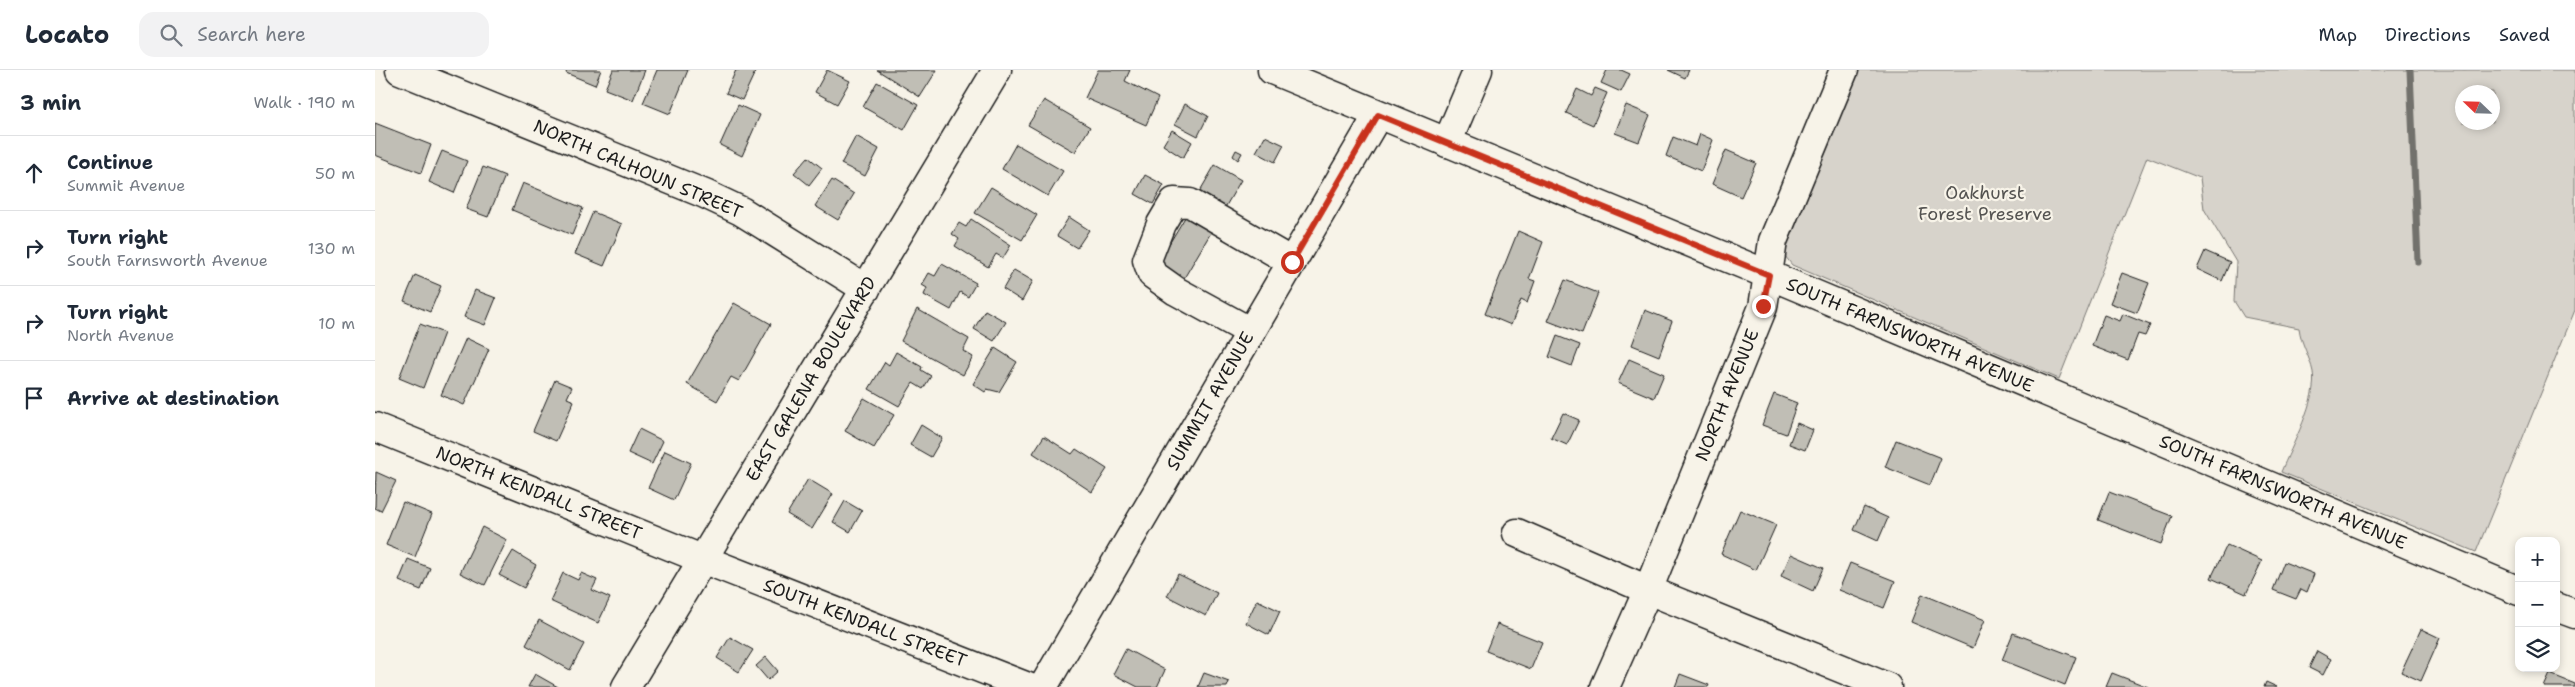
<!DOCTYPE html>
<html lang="en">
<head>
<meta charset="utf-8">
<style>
  body { margin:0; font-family:"Shantell Sans",sans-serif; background:#f2f2f3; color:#1f2937 }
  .controls { position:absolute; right:15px; bottom:15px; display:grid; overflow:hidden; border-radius:10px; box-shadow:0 2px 8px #0003 }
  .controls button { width:45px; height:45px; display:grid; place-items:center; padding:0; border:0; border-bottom:1px solid #e0e1e3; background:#fff; color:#1f2937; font:25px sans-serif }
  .compass { position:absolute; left:2080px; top:15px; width:45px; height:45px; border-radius:50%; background:#fff; box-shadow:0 2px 8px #0003; rotate:293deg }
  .stop { position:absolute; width:15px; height:15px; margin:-11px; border:4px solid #c8321e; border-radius:50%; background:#fff }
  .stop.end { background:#c8321e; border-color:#fff; box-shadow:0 1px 5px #0008 }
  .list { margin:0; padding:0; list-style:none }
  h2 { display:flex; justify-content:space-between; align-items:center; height:65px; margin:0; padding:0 20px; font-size:21px }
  h2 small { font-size:16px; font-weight:400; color:#747a83 }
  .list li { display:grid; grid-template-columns:32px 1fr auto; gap:15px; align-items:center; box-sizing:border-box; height:75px; padding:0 20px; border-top:1px solid #e0e1e3 }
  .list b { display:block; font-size:19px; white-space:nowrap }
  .list p { margin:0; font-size:16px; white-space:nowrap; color:#747a83 }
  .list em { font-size:16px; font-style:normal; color:#747a83 }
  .icon { flex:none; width:28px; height:28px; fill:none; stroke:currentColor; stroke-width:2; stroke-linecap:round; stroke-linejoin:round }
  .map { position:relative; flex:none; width:2200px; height:617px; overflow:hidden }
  header { display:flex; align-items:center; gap:30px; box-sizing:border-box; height:70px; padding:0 25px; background:#fff; border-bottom:1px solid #e0e1e3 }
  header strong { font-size:24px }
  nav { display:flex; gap:28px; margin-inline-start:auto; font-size:18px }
  .search { width:350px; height:45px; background:#f2f2f3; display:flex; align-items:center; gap:12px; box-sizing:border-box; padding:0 18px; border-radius:15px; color:#747a83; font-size:19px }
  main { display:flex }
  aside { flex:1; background:#fff }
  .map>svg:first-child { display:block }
</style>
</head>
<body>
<header>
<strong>Locato</strong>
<div class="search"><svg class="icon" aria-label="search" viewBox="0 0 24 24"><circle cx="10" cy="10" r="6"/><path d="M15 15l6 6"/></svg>Search here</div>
<nav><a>Map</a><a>Directions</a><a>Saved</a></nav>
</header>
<main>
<aside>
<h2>3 min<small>Walk · 190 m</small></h2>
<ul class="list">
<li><svg class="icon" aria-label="ahead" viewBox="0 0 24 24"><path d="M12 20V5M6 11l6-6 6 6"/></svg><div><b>Continue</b><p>Summit Avenue</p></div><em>50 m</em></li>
<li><svg class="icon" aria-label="right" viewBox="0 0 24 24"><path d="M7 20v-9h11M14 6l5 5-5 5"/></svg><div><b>Turn right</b><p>South Farnsworth Avenue</p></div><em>130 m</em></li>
<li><svg class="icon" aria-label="right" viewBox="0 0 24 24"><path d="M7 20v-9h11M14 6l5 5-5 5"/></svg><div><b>Turn right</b><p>North Avenue</p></div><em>10 m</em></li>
<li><svg class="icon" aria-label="arrive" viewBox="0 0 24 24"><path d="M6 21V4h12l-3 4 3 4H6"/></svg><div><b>Arrive at destination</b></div></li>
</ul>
</aside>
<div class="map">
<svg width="2200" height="617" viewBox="0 0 2200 617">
  <rect width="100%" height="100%" fill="#f7f3e8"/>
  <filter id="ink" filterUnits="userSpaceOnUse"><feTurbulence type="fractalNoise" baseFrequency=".02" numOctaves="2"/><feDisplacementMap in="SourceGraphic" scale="10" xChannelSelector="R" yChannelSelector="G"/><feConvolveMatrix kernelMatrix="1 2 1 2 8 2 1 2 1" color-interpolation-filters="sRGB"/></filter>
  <g filter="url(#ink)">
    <!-- green -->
    <path fill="#d7d3cb" stroke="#7a7874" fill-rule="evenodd" d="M1480 0H2200V240L2101 482 1906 402C1916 377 1943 329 1938 302 1935 287 1926 274 1924 258L1869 247 1859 231 1861 192 1829 139 1825 108 1772 87 1684 309 1417 195 1410 186 1409 173ZM2088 22H2118V52H2088Z"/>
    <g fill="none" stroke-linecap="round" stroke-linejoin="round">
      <!-- stream -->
      <polyline stroke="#72716c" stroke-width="7" points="2035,0 2043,192"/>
    </g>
    <!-- building -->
    <g fill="#c0beb5" stroke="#1c1c1c">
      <polygon points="192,0 226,0 220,15 191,3"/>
      <polygon points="238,0 270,0 258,30 230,19"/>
      <polygon points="282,0 313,0 295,44 268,33"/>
      <polygon points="361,0 381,0 367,30 351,23"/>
      <polygon points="452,0 475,11 462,34 440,22"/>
      <polygon points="502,0 562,0 545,27"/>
      <polygon points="723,0 755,0 750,11 783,28 771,55 710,28"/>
      <polygon points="1232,0 1246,0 1255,4 1246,22 1226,13"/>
      <polygon points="1293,0 1314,0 1310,8"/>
      <polygon points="502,12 543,35 529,60 488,37"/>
      <polygon points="1220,18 1232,23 1218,55 1191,43 1202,19 1216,26"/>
      <polygon points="669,30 715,57 700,82 653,55"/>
      <polygon points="810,34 833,46 823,66 800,54"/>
      <polygon points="363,35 385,45 367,86 345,75"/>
      <polygon points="1251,35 1275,45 1264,72 1240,63"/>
      <polygon points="0,53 56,75 46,103 0,85"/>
      <polygon points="797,60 817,72 808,88 788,75"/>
      <polygon points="1325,64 1338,70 1326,101 1291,86 1298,67 1321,76"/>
      <polygon points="481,66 504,79 490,106 466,94"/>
      <polygon points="890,66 909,75 900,92 881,82"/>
      <polygon points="641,74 688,101 673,126 627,99"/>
      <polygon points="861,80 867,83 863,90 858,86"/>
      <polygon points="1351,80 1381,93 1366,127 1337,114"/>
      <polygon points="67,81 92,91 79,123 54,112"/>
      <polygon points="433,87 447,98 434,115 419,103"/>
      <polygon points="840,95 866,110 848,141 822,126"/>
      <polygon points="108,97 130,106 113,147 91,139"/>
      <polygon points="770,105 789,115 778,134 760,124"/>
      <polygon points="457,110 479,124 463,150 440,136"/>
      <polygon points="148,113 208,138 197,165 137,140"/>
      <polygon points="616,117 662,145 647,170 600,143"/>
      <polygon points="815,139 841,154 805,215 779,199"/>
      <polygon points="218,142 247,154 229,196 200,184"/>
      <polygon points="694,147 714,160 702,178 682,166"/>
      <polygon points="596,149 636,175 628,188 621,184 613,197 580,176 584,169 577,164 584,153 591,157"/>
      <polygon points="1143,161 1168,172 1154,209 1160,211 1152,233 1146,230 1136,255 1110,244"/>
      <polygon points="1830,181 1855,192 1847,211 1822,199"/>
      <polygon points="567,194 601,213 593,227 585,222 576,240 549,225 552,218 547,215 554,203 560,206"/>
      <polygon points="639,200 658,211 647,231 628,219"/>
      <polygon points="1747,203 1774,213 1762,243 1735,233"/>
      <polygon points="40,205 66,216 55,242 29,231"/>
      <polygon points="1190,210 1223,223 1207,264 1173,251"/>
      <polygon points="100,220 121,228 110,255 89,247"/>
      <polygon points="359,233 396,254 364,311 356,307 342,331 312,314"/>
      <polygon points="542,239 594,269 588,281 598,287 588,305 526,271"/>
      <polygon points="610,240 631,252 619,271 599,259"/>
      <polygon points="1270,240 1297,251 1284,286 1257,275"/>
      <polygon points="1748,244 1775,255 1770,266 1763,264 1753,290 1717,276 1729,245 1745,251"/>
      <polygon points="45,254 69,263 48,318 24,308"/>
      <polygon points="1182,266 1205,275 1197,296 1174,287"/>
      <polygon points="91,268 114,279 89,335 66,325"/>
      <polygon points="620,278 642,292 624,322 612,319 610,322 598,314"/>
      <polygon points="521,282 547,297 546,300 556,306 548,319 538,313 524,336 494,319 510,292 514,295"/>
      <polygon points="1254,289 1289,304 1279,328 1243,313"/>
      <polygon points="180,310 197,317 192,328 199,331 181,371 158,361"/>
      <polygon points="1399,324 1422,333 1411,364 1387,355"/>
      <polygon points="489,328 519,345 499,378 470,361"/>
      <polygon points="1188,343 1204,350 1192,375 1176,368"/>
      <polygon points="1422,353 1438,360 1430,380 1414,374"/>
      <polygon points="546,355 567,368 556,387 535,375"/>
      <polygon points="264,359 288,371 277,394 253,383"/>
      <polygon points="669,366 697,384 701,379 732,399 717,422 658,383"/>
      <polygon points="1521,370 1566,388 1555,415 1510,397"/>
      <polygon points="290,381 316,393 299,430 273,418"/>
      <polygon points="1,402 21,411 6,441 0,438"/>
      <polygon points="433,409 458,424 437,459 412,444"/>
      <polygon points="1734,422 1797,446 1786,474 1723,450"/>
      <polygon points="470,431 487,441 475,462 458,452"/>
      <polygon points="28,432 57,444 40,487 11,475"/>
      <polygon points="1489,437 1513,448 1503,471 1479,460"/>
      <polygon points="1365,440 1401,455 1381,500 1346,484"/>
      <polygon points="107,457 132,470 110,515 85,503"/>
      <polygon points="1852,475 1887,491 1871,524 1836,508"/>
      <polygon points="138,481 161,495 149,518 124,505"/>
      <polygon points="1416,484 1448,498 1438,521 1406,506"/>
      <polygon points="33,489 55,498 46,520 24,511"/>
      <polygon points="1909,492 1939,504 1932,522 1926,519 1921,529 1898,520"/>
      <polygon points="1475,493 1520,511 1509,538 1464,520"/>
      <polygon points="188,503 203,510 206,503 222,510 217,520 235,528 223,553 175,531"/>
      <polygon points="803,504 842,523 831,546 792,526"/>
      <polygon points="1547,524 1610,550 1598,578 1536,552"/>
      <polygon points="882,530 905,541 894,565 871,553"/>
      <polygon points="164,550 209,574 195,600 151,575"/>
      <polygon points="1122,554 1167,572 1156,599 1111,581"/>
      <polygon points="2046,559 2065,568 2046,611 2026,602"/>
      <polygon points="1638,563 1701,587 1690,615 1627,590"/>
      <polygon points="355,567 378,580 364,602 342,588"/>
      <polygon points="751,579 790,600 782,617 763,617 738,604"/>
      <polygon points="1942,581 1956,589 1948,605 1934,598"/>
      <polygon points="391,587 403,601 393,610 381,596"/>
      <polygon points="829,603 854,612 852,617 823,617"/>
      <polygon points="1737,603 1773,617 1731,617"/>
      <polygon points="160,604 183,617 153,617"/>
      <polygon points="1305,604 1334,615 1333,617 1300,617"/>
      <polygon points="2175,604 2200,614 2200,617 2169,617"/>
      <polygon points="1891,612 1902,617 1889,617"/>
    </g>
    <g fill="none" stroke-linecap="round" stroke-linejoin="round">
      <defs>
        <g id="minor">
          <polyline points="25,0 330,124 366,141 491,219"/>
          <polyline points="897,0 1394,205 2144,521"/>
          <polyline points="1072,73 1103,0"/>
          <polyline points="876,262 801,221 777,204 772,190 786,154 799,132 815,133 917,192"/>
          <polyline points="0,357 327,489 653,617"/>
          <polyline points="1142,463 1273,520 1512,617"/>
          <polyline points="2181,537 2200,544"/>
          <polyline points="251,617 622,0"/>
          <polyline points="668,617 1003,45"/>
          <polyline points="1230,617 1273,520 1388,237 1398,171 1469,0"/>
        </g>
      </defs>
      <!-- minor casing -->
      <use href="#minor" stroke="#1c1c1c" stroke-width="31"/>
      <!-- minor -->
      <use href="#minor" stroke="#f7f3e8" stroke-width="28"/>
    </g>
  </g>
  <g fill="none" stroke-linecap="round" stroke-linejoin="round" filter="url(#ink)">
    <!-- route -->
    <polyline stroke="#c8321e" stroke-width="6" points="917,192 1003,45 1394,205 1388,236"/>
  </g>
  <g text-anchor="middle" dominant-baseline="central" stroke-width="4.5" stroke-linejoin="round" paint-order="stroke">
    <!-- street labels -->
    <g font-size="18" fill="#1c1c1c" stroke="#f7f3e8">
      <text transform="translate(263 99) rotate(23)">NORTH CALHOUN STREET</text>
      <text transform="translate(1535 265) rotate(23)">SOUTH FARNSWORTH AVENUE</text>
      <text transform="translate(436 309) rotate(-59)">EAST GALENA BOULEVARD</text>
      <text transform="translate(1352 325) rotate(-68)">NORTH AVENUE</text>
      <text transform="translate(835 331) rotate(-60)">SUMMIT AVENUE</text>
      <text transform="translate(1908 422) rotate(23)">SOUTH FARNSWORTH AVENUE</text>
      <text transform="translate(164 423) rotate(22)">NORTH KENDALL STREET</text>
      <text transform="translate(490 553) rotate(21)">SOUTH KENDALL STREET</text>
    </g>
    <!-- park labels -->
    <g font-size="18" fill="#545351" stroke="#f7f3e8">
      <text x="1610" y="123">Oakhurst<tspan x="1610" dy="21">Forest Preserve</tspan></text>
    </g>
  </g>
</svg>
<div class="controls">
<button>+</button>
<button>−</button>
<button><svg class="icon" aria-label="layers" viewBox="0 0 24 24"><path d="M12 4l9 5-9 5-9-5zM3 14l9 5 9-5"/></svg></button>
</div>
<svg class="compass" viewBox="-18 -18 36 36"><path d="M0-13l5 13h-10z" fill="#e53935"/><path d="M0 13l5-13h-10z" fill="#747a83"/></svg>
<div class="stop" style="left:917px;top:192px"></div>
<div class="stop end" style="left:1388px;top:236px"></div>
</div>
</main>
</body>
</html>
